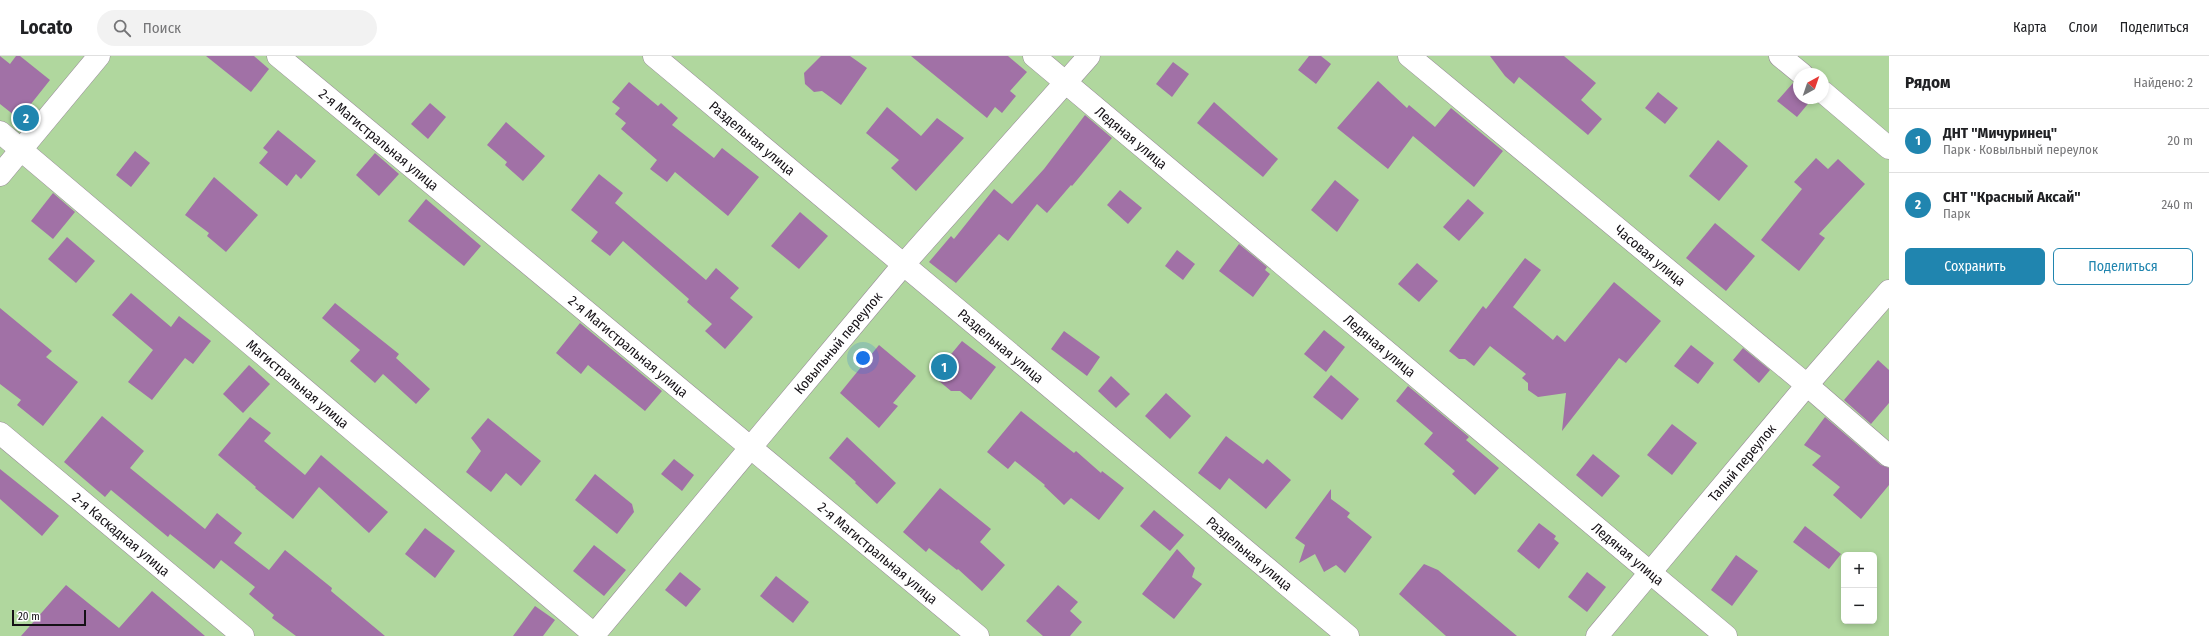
<!DOCTYPE html>
<html lang="ru">
<head>
<meta charset="utf-8">
<style>
  body { margin:0; font-family:"Fira Sans Condensed",sans-serif; background:#f2f2f2; color:#202124 }
  .controls { position:absolute; right:12px; bottom:12px; display:grid; overflow:hidden; border-radius:6px; box-shadow:0 2px 6px #0003 }
  .controls button { width:36px; height:36px; display:grid; place-items:center; padding:0; border:0; border-bottom:1px solid #e0e0e0; background:#fff; color:#202124; font:20px sans-serif }
  .compass { position:absolute; left:1793px; top:12px; width:36px; height:36px; border-radius:50%; background:#fff; box-shadow:0 2px 6px #0003; rotate:40deg }
  .scale { position:absolute; left:12px; bottom:10px; width:74px; box-sizing:border-box; padding-left:4px; border:2px solid #151116; border-top:0; font-size:11px; line-height:14px; white-space:nowrap; color:#151116; -webkit-text-stroke:3px #fff; paint-order:stroke }
  .you { position:absolute; left:863px; top:302px; width:14px; height:14px; margin:-10px; border:3px solid #fff; border-radius:50%; background:#1a73e8; box-shadow:0 0 0 6px #1a73e833 }
  .badge { display:grid; place-items:center; width:26px; height:26px; border-radius:50%; background:#2085af; color:#fff; font-size:13px; font-weight:700 }
  .pin { position:absolute; translate:-50% -50%; border:2px solid #fff; box-shadow:0 1px 4px #0006 }
  .list { margin:0; padding:0; list-style:none }
  h2 { display:flex; justify-content:space-between; align-items:center; height:52px; margin:0; padding:0 16px; font-size:17px }
  h2 small { font-size:13px; font-weight:400; color:#757577 }
  .list li { display:grid; grid-template-columns:26px 1fr auto; gap:12px; align-items:center; box-sizing:border-box; height:64px; padding:0 16px; border-top:1px solid #e0e0e0 }
  .list b { display:block; font-size:15px; white-space:nowrap }
  .list p { margin:0; font-size:13px; white-space:nowrap; color:#757577 }
  .list em { font-size:13px; font-style:normal; color:#757577 }
  .actions { display:flex; gap:8px; padding:12px 16px }
  .actions a { flex:1; padding:9px 0; border:1px solid #2085af; border-radius:6px; text-align:center; font-size:14px; color:#2085af }
  .actions .main { background:#2085af; color:#fff }
  .icon { flex:none; width:22px; height:22px; fill:none; stroke:currentColor; stroke-width:2; stroke-linecap:round; stroke-linejoin:round }
  .map { position:relative; flex:none; width:1889px; height:580px; overflow:hidden }
  header { display:flex; align-items:center; gap:24px; box-sizing:border-box; height:56px; padding:0 20px; background:#fff; border-bottom:1px solid #e0e0e0 }
  header strong { font-size:19px }
  nav { display:flex; gap:22px; margin-inline-start:auto; font-size:14px }
  .search { width:280px; height:36px; background:#f2f2f2; display:flex; align-items:center; gap:10px; box-sizing:border-box; padding:0 14px; border-radius:22px; color:#757577; font-size:15px }
  main { display:flex }
  aside { flex:1; background:#fff }
  .map>svg:first-child { display:block }
</style>
</head>
<body>
<header>
<strong>Locato</strong>
<div class="search"><svg class="icon" aria-label="search" viewBox="0 0 24 24"><circle cx="10" cy="10" r="6"/><path d="M15 15l6 6"/></svg>Поиск</div>
<nav><a>Карта</a><a>Слои</a><a>Поделиться</a></nav>
</header>
<main>
<div class="map">
<svg width="1889" height="580" viewBox="0 0 1889 580">
  <rect width="100%" height="100%" fill="#fef3ff"/>
  <!-- green -->
  <path fill="#b0d79e" fill-rule="evenodd" d="M0 0H1889V580H0ZM1799 18H1823V42H1799ZM1844 499H1874V565H1844Z"/>
  <!-- building -->
  <g fill="#a171a6">
    <polygon points="0,0 10,8 16,0 20,0 50,24 19,63 0,48"/>
    <polygon points="206,0 254,0 269,13 251,36"/>
    <polygon points="821,0 850,0 867,12 841,49 822,35 814,36 805,28 804,17"/>
    <polygon points="911,0 1008,0 1027,16 1010,35 1016,40 1002,57 995,51 987,62"/>
    <polygon points="1309,0 1321,0 1331,8 1316,28 1298,14"/>
    <polygon points="1490,0 1564,0 1596,27 1581,44 1602,63 1588,79 1519,21 1514,28 1505,20"/>
    <polygon points="1173,6 1189,18 1172,41 1156,28"/>
    <polygon points="1378,25 1407,52 1409,49 1435,71 1451,52 1503,95 1474,131 1413,80 1388,113 1337,72"/>
    <polygon points="629,26 658,50 661,47 678,62 672,69 714,102 722,92 759,121 728,160 675,116 667,126 650,113 657,104 621,73 626,67 615,58 620,52 612,46"/>
    <polygon points="1793,27 1799,32 1799,42 1812,43 1797,61 1777,45"/>
    <polygon points="1658,36 1678,52 1665,68 1645,52"/>
    <polygon points="1214,46 1278,103 1263,121 1197,67"/>
    <polygon points="430,47 446,61 428,83 411,68"/>
    <polygon points="887,51 921,80 937,62 964,82 916,135 891,112 899,104 866,77"/>
    <polygon points="1085,59 1112,82 1072,130 1071,129 1047,157 1037,148 1008,185 999,178 956,227 929,206 951,180 954,183 994,133 1012,148 1044,113"/>
    <polygon points="506,66 545,100 523,125 505,109 507,106 487,89"/>
    <polygon points="278,74 316,105 301,123 296,118 287,130 259,107 268,96 263,92"/>
    <polygon points="1718,84 1748,110 1719,145 1689,120"/>
    <polygon points="135,95 150,107 131,131 116,119"/>
    <polygon points="375,97 399,118 379,140 356,119"/>
    <polygon points="1816,102 1828,113 1838,103 1865,128 1819,178 1825,182 1799,215 1761,184 1802,133 1794,126"/>
    <polygon points="599,118 623,137 615,147 706,224 716,212 739,232 730,242 753,261 725,293 705,275 712,268 687,246 689,243 623,185 610,200 591,185 598,176 571,154"/>
    <polygon points="214,121 258,159 226,196 207,180 209,177 185,159"/>
    <polygon points="1335,124 1359,144 1337,176 1311,154"/>
    <polygon points="1120,134 1142,152 1128,168 1107,149"/>
    <polygon points="53,137 75,156 53,183 31,165"/>
    <polygon points="426,143 481,190 464,210 408,165"/>
    <polygon points="1468,143 1484,157 1459,185 1443,171"/>
    <polygon points="800,156 828,180 799,213 771,190"/>
    <polygon points="1715,167 1755,200 1726,235 1686,202"/>
    <polygon points="67,181 95,205 76,227 48,203"/>
    <polygon points="1239,188 1267,211 1265,214 1270,218 1253,241 1219,215"/>
    <polygon points="1177,194 1195,208 1183,224 1165,210"/>
    <polygon points="1525,202 1541,214 1513,251 1553,284 1557,279 1565,286 1614,226 1661,265 1626,307 1619,302 1562,375 1566,337 1538,341 1528,334 1528,327 1522,322 1526,318 1490,290 1474,310 1465,303 1459,303 1449,295 1483,250 1486,253"/>
    <polygon points="1417,207 1438,225 1419,246 1398,228"/>
    <polygon points="131,237 171,271 179,260 211,285 193,308 185,302 152,344 128,326 153,294 112,259"/>
    <polygon points="335,247 399,298 396,302 430,333 416,348 383,318 375,327 350,305 360,294 322,262"/>
    <polygon points="0,252 52,295 46,301 78,326 43,370 17,349 21,344 0,328"/>
    <polygon points="580,267 662,335 645,355 588,309 581,318 556,297"/>
    <polygon points="1324,274 1345,291 1326,316 1304,298"/>
    <polygon points="1064,275 1100,301 1087,320 1051,293"/>
    <polygon points="962,285 996,311 971,344 960,335 951,335 933,320"/>
    <polygon points="879,289 916,320 893,347 898,350 879,372 840,337"/>
    <polygon points="1691,289 1714,307 1698,328 1674,310"/>
    <polygon points="1743,292 1770,314 1759,327 1733,304"/>
    <polygon points="1878,304 1889,314 1889,347 1871,368 1844,344"/>
    <polygon points="249,309 270,328 243,357 223,338"/>
    <polygon points="1331,319 1359,343 1342,364 1313,341"/>
    <polygon points="1111,320 1130,338 1116,352 1098,335"/>
    <polygon points="1408,330 1469,381 1466,384 1499,412 1475,439 1452,418 1455,415 1424,388 1433,377 1396,345"/>
    <polygon points="1166,337 1191,360 1170,383 1145,360"/>
    <polygon points="1021,355 1074,397 1076,395 1101,417 1102,415 1124,432 1099,464 1071,442 1064,449 1044,430 1045,429 1015,405 1008,413 987,396"/>
    <polygon points="102,360 144,395 130,412 205,473 217,457 242,477 234,487 269,514 285,494 332,532 331,535 385,580 296,580 272,562 274,559 249,538 255,531 221,504 214,513 170,478 168,481 111,434 105,441 64,406"/>
    <polygon points="250,361 271,377 264,385 305,419 321,399 388,456 369,477 319,431 293,463 255,432 256,431 218,399"/>
    <polygon points="1825,361 1881,409 1889,412 1889,429 1861,463 1833,439 1840,431 1812,409 1821,400 1804,389"/>
    <polygon points="488,362 541,405 521,430 506,417 491,436 466,416 481,395 471,382"/>
    <polygon points="1672,368 1697,387 1672,419 1647,399"/>
    <polygon points="1226,380 1263,408 1267,403 1291,424 1266,453 1229,422 1220,434 1198,417"/>
    <polygon points="847,381 896,427 877,448 855,427 856,426 829,402"/>
    <polygon points="1593,398 1620,420 1602,441 1576,419"/>
    <polygon points="674,403 694,419 682,435 661,418"/>
    <polygon points="0,413 59,460 42,480 0,443"/>
    <polygon points="595,418 632,448 634,456 617,478 575,444"/>
    <polygon points="940,432 991,473 980,486 1005,509 982,535 958,513 957,514 929,492 926,496 903,476"/>
    <polygon points="1331,433 1331,443 1350,457 1347,461 1372,481 1345,517 1336,509 1324,516 1315,498 1299,507 1305,489 1295,482"/>
    <polygon points="1154,454 1184,479 1170,495 1140,470"/>
    <polygon points="1539,467 1556,480 1554,483 1559,487 1539,513 1517,495"/>
    <polygon points="1805,470 1841,498 1829,513 1793,486"/>
    <polygon points="425,472 455,495 435,522 405,498"/>
    <polygon points="594,489 626,514 604,540 573,515"/>
    <polygon points="1177,493 1195,512 1192,521 1202,528 1174,563 1142,538"/>
    <polygon points="1736,499 1758,515 1732,550 1711,534"/>
    <polygon points="1424,508 1438,514 1517,580 1446,580 1399,538"/>
    <polygon points="680,516 701,533 686,551 665,534"/>
    <polygon points="1587,516 1606,531 1587,556 1568,541"/>
    <polygon points="776,520 809,546 793,567 760,540"/>
    <polygon points="66,529 119,572 152,535 205,580 21,580"/>
    <polygon points="1058,529 1078,546 1070,555 1082,566 1070,580 1043,580 1026,565"/>
    <polygon points="535,550 555,564 543,580 513,580"/>
  </g>
  <g fill="none" stroke-linecap="round" stroke-linejoin="round">
    <defs>
      <g id="minor">
        <path id="s1" d="M278 0 978 580"/>
        <path id="s2" d="M654 0 1348 580"/>
        <path id="s3" d="M1034 0 1726 580"/>
        <path id="s4" d="M1409 0 1807 329 1889 400"/>
        <polyline points="1780,0 1802,18"/>
        <polyline points="1823,36 1889,92"/>
        <path id="s5" d="M0 76 596 580"/>
        <polyline points="0,119 99,0"/>
        <path id="s6" d="M0 377 243 580"/>
        <path id="s7" d="M593 580 904 208 1089 0"/>
        <path id="s8" d="M1597 580 1807 329 1889 235"/>
      </g>
    </defs>
    <!-- minor casing -->
    <use href="#minor" stroke="#978a98" stroke-width="23"/>
    <!-- minor -->
    <use href="#minor" stroke="#fff" stroke-width="22"/>
  </g>
  <g text-anchor="middle" dominant-baseline="central" stroke-width="3.5" stroke-linejoin="round" paint-order="stroke">
    <!-- street labels -->
    <g font-size="14" fill="#151116" stroke="#fff">
      <text stroke="none"><textPath href="#s2" startOffset="128">Раздельная улица</textPath></text>
      <text stroke="none"><textPath href="#s3" startOffset="127">Ледяная улица</textPath></text>
      <text stroke="none"><textPath href="#s1" startOffset="131">2-я Магистральная улица</textPath></text>
      <text stroke="none"><textPath href="#s4" startOffset="313">Часовая улица</textPath></text>
      <text stroke="none"><textPath href="#s7" startOffset="382">Ковыльный переулок</textPath></text>
      <text stroke="none"><textPath href="#s2" startOffset="452">Раздельная улица</textPath></text>
      <text stroke="none"><textPath href="#s1" startOffset="455">2-я Магистральная улица</textPath></text>
      <text stroke="none"><textPath href="#s3" startOffset="451">Ледяная улица</textPath></text>
      <text stroke="none"><textPath href="#s5" startOffset="390">Магистральная улица</textPath></text>
      <text stroke="none"><textPath href="#s8" startOffset="226">Талый переулок</textPath></text>
      <text stroke="none"><textPath href="#s6" startOffset="158">2-я Каскадная улица</textPath></text>
      <text stroke="none"><textPath href="#s1" startOffset="779">2-я Магистральная улица</textPath></text>
      <text stroke="none"><textPath href="#s2" startOffset="776">Раздельная улица</textPath></text>
      <text stroke="none"><textPath href="#s3" startOffset="775">Ледяная улица</textPath></text>
    </g>
  </g>
</svg>
<div class="controls">
<button>+</button>
<button>−</button>
</div>
<svg class="compass" viewBox="-18 -18 36 36"><path d="M0-13l5 13h-10z" fill="#e53935"/><path d="M0 13l5-13h-10z" fill="#757577"/></svg>
<div class="scale">20 m</div>
<div class="you"></div>
<div class="pin badge" style="left:944px;top:311px">1</div>
<div class="pin badge" style="left:26px;top:62px">2</div>
</div>
<aside>
<h2>Рядом<small>Найдено: 2</small></h2>
<ul class="list">
<li><span class="badge">1</span><div><b>ДНТ &quot;Мичуринец&quot;</b><p>Парк · Ковыльный переулок</p></div><em>20 m</em></li>
<li><span class="badge">2</span><div><b>СНТ &quot;Красный Аксай&quot;</b><p>Парк</p></div><em>240 m</em></li>
</ul>
<div class="actions"><a class="main">Сохранить</a><a>Поделиться</a></div>
</aside>
</main>
</body>
</html>
